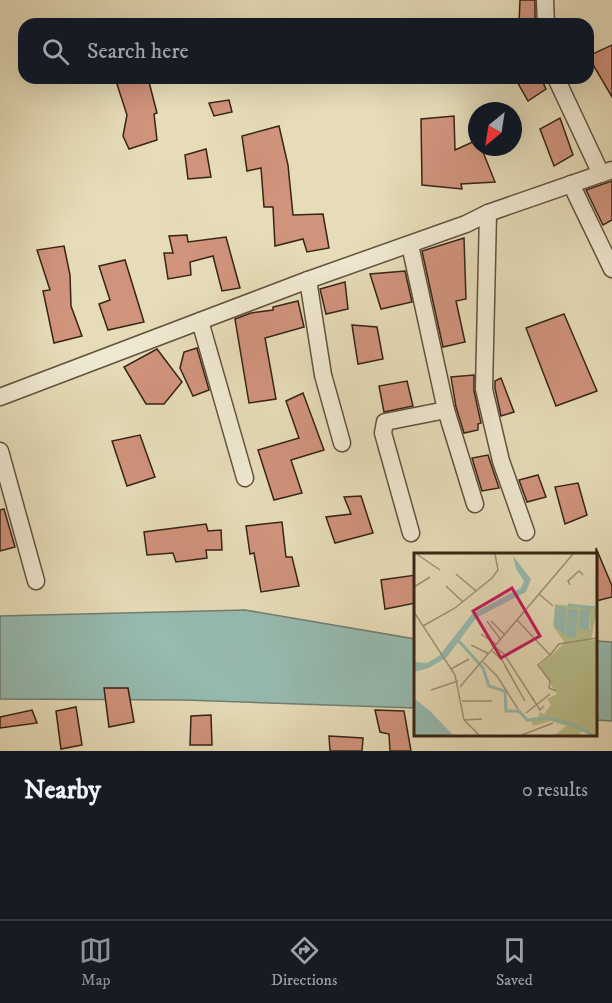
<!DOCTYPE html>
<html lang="en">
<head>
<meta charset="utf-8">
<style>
  body { margin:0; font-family:"IM FELL DW Pica",serif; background:#20242c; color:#f1f3f6 }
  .compass { position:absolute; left:468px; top:102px; width:54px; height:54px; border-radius:50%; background:#171b24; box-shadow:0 6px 24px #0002; rotate:210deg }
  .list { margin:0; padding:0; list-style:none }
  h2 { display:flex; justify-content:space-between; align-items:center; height:78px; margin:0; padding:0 24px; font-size:26px }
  h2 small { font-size:20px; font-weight:400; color:#9ea1a6 }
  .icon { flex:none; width:33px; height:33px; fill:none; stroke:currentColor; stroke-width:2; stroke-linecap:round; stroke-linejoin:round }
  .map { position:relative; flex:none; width:612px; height:751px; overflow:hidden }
  .search { position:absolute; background:#171b24; box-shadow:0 6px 24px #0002; left:18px; right:18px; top:18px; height:66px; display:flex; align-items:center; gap:15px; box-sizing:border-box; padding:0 21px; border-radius:18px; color:#9ea1a6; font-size:22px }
  .sheet { height:168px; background:#171b24 }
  nav { display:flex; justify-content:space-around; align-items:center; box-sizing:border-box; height:84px; border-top:2px solid #363941; background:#171b24; font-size:16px; color:#9ea1a6 }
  nav a { display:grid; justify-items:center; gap:3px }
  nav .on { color:#8c9099 }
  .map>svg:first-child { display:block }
</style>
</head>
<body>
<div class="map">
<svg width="612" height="751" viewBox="0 0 612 751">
  <rect width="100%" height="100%" fill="#e6dcb8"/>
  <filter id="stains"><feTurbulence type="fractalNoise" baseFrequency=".00333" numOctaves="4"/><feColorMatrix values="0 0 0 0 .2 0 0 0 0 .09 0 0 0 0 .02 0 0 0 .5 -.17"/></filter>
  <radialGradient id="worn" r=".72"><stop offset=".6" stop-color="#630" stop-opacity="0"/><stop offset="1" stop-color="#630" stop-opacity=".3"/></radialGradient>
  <!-- water -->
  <g fill="#96bbb0" stroke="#707f72" stroke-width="1.5">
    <polygon points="245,610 415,639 415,708 185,700 0,699 0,616"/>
    <polygon points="596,641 612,642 612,721 596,720"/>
  </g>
  <!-- building -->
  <g fill="#d0937c" stroke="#372416" stroke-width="1.5">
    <polygon points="520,0 535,0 535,24 519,24"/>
    <polygon points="612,45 612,97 588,56"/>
    <polygon points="115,78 148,78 157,113 154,114 157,140 129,149 123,136 127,115"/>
    <polygon points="515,78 541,78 546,89 528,101"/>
    <polygon points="229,100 232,112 214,116 209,103"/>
    <polygon points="454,116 455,150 477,140 477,147 481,147 495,182 461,184 462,189 422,185 421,119"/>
    <polygon points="560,118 573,155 554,166 540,129"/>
    <polygon points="279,126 288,165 293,215 323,214 329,248 307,252 303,239 275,246 273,207 264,207 261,168 247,171 242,136"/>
    <polygon points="206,149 211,177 188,179 185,155"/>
    <polygon points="612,181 612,220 603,225 586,190"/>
    <polygon points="187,235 188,242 226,237 240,288 222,291 213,256 190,262 191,275 168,279 164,253 173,253 169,236"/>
    <polygon points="464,238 466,299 456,301 465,342 443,347 422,251"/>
    <polygon points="64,246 70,275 71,306 82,336 54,343 43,291 50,290 37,250"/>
    <polygon points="125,260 144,322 108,330 99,304 110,300 99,266"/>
    <polygon points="405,271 412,302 381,309 370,274"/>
    <polygon points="345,282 348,309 326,314 320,289"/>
    <polygon points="298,301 304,327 265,338 276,399 249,403 235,319 251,313 273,310 273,307"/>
    <polygon points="564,314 597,391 556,406 526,328"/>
    <polygon points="352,325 377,327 383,359 358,364"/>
    <polygon points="197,348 209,390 193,396 180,368 184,352"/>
    <polygon points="157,349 182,382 164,404 146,404 124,367"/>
    <polygon points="474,375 474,391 481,423 478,424 478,430 464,433 456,407 451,377"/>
    <polygon points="501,378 514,412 501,416 495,388 495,381"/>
    <polygon points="407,381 413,406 384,412 379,386"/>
    <polygon points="303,393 324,450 291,460 302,493 274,500 258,450 299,438 286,401"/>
    <polygon points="140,435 155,477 127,486 112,441"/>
    <polygon points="488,455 499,488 482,491 472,458"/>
    <polygon points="538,475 546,497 527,502 519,480"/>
    <polygon points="578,483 587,515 565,524 555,487"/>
    <polygon points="361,496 373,533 335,543 326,517 351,514 344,497"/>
    <polygon points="4,509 15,547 0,551 0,510"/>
    <polygon points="282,522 286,557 292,557 299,586 261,592 254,553 250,554 246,526"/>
    <polygon points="206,524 208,531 221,530 222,550 206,550 207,558 176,562 173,553 147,555 144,532"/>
    <polygon points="596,548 612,586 612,597 596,601"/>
    <polygon points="416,575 416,603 385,609 381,580"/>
    <polygon points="104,688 128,688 134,722 109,727"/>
    <polygon points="76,707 82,745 61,749 56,711"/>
    <polygon points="32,710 37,723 0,728 0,717"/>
    <polygon points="375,710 404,711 411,751 390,751 389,734 380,732"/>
    <polygon points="211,715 212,745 190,745 191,716"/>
    <polygon points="329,736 363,738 362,751 330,751"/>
  </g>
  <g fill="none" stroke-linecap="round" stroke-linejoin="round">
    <defs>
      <g id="minor">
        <polyline points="545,0 546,24"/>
        <polyline points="556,78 601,174"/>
        <polyline points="571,184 612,269"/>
        <polyline points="488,213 484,389 501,461 526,532"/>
        <polyline points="410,245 446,410 475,504"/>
        <polyline points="308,280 323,375 342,443"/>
        <polyline points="200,321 245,478"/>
        <polyline points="0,397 308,280 466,224 488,213 612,170"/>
        <polyline points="0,451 36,581"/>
        <polyline points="411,533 383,433 385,422 446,410"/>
      </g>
    </defs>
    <!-- minor casing -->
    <use href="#minor" stroke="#63523e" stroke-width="19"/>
    <!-- minor -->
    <use href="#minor" stroke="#efe8d1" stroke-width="16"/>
  </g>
  <!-- overview -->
  <g transform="translate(414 553)">
    <rect width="183" height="183" fill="#e6dcb8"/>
    <path d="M141 51 183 56 177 88 183 86V182L169 178 164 182H141L152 173 137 168 119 173 116 165 124 164 126 159 130 161 137 152 133 146 143 141 125 113 151 90 139 73ZM166 56H176V76H166Z" fill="#b8bf8c" fill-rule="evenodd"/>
    <path d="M99 3 117 26 112 39 62 65 33 104 15 115 0 119V109L13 110 25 103 58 61 107 35 110 28 102 16ZM142 53 152 54 151 82 140 73ZM154 56 164 57 162 84H152ZM166 56H176L175 77 165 76ZM0 145 17 159 39 182H0Z" fill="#96bbb0"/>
    <path fill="none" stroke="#96bbb0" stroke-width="3" d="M154 52 183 55M43 86 69 115 75 133 91 138 92 158H105L113 167 135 165 157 171 179 182"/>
    <path fill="none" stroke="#a09277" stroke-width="1.5" d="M4 2 26 17M42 21 62 38M156 32 154 28 165 18 169 22M32 33 49 49M0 34 16 24M125 41 139 53M0 59 41 122 50 167 65 182M103 67 136 102 124 112 136 128 135 135 142 138M73 68 87 87M77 68 91 82M9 73 41 55 78 25 84 17 81 1M67 81 83 92M57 92 75 101M81 94 90 101 126 157 130 153M78 98 88 107 111 148M136 102 145 91 183 85M69 109 83 123 104 156M91 113 111 148M37 116 55 106M46 134 159 1M17 137 44 128M48 148H78M112 160 136 141M50 167 68 166M108 182 139 170"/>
    <path fill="#c2185b" fill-opacity="0.15" stroke="#c2185b" stroke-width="3" d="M98 35 126 83 87 105 59 58Z"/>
    <rect width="183" height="183" fill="none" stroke="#372416" stroke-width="3"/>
  </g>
  <rect width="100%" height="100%" filter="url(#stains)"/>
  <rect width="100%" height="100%" fill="url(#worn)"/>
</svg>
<svg class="compass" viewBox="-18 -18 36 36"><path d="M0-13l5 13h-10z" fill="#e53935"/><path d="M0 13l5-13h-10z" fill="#9ea1a6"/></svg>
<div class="search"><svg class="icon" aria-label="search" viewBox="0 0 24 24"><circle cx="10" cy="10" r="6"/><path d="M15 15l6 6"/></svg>Search here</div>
</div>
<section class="sheet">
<h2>Nearby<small>0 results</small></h2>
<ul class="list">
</ul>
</section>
<nav>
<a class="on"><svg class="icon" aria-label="map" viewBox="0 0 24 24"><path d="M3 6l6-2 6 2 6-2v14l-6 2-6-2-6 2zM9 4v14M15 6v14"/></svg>Map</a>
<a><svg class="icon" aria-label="directions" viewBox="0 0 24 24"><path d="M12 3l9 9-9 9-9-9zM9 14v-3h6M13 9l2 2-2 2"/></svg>Directions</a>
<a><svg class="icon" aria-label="saved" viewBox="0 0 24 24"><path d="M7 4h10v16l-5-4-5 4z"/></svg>Saved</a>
</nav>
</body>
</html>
